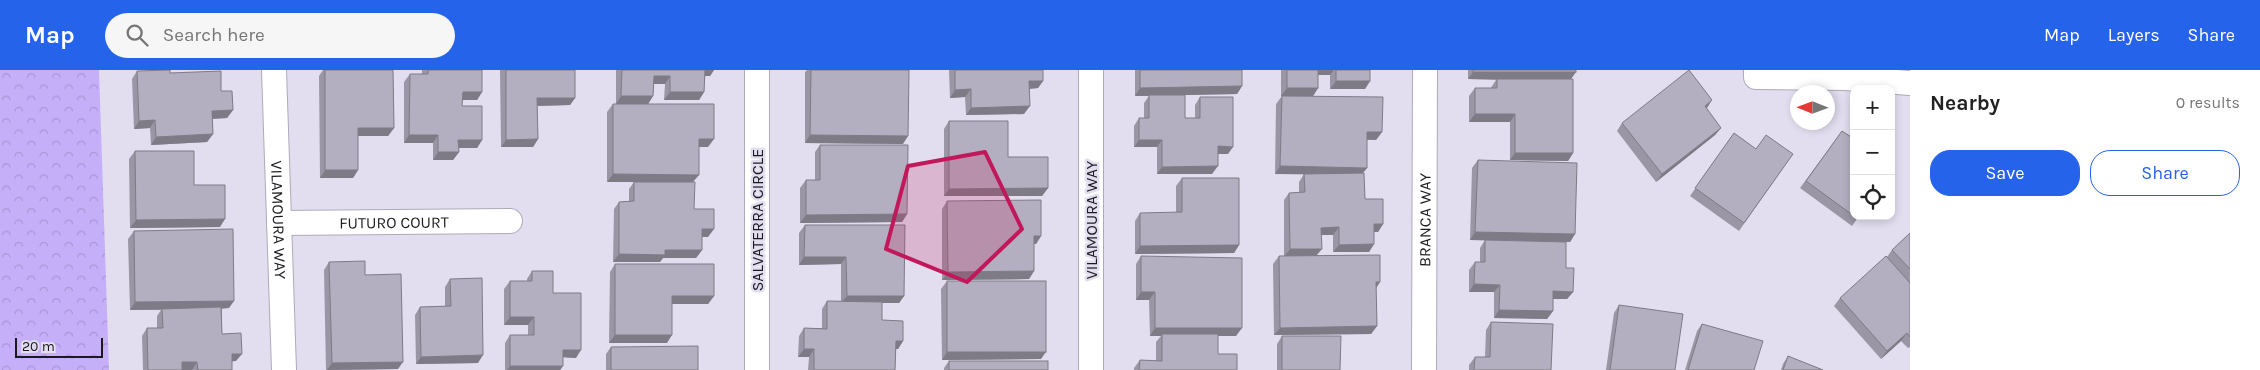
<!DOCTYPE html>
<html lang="en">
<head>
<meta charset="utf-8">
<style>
  body { margin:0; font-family:Karla,sans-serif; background:#f6f6f6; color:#222 }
  .controls { position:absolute; right:15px; top:15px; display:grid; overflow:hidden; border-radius:10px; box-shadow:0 2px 8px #0003 }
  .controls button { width:45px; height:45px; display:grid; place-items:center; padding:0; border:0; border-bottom:1px solid #e0e0e0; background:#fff; color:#222; font:25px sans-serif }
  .compass { position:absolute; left:1790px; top:15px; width:45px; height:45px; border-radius:50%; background:#fff; box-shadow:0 2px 8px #0003; rotate:271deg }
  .scale { position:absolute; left:15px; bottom:12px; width:88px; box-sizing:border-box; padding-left:5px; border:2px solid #1a191f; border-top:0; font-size:14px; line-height:18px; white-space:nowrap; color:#1a191f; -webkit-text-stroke:4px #e2deef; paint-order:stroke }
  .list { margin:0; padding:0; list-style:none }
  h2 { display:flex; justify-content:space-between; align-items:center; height:65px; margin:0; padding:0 20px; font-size:21px }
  h2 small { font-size:16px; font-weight:400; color:#767676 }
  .actions { display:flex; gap:10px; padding:15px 20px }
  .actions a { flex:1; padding:11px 0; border:1px solid #2563eb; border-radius:20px; text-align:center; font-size:18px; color:#2563eb }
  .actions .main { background:#2563eb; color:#fff }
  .icon { flex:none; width:28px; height:28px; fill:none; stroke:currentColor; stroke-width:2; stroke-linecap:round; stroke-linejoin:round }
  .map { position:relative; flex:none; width:1910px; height:300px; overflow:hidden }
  header { display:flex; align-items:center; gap:30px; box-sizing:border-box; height:70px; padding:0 25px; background:#2563eb; color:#fff }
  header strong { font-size:24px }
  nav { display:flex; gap:28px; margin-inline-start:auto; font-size:18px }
  .search { width:350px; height:45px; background:#f6f6f6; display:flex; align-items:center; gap:12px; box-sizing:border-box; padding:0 18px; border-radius:28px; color:#767676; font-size:19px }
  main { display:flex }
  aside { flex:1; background:#fff }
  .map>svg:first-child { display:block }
</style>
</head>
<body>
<header>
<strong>Map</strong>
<div class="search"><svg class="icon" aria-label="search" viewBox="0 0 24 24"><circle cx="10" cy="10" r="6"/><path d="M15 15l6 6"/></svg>Search here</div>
<nav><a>Map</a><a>Layers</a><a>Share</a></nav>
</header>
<main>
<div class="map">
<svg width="1910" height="300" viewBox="0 0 1910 300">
  <defs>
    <pattern id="park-crowns" width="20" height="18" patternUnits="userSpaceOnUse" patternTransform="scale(1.25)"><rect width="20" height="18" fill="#c5aff9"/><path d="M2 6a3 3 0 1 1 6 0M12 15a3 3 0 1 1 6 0" fill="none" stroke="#a996d5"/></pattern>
  </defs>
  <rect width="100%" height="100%" fill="#e2deef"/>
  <!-- park -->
  <polygon fill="url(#park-crowns)" points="0,0 99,0 109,300 0,300"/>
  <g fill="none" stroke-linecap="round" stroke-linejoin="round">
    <defs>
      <g id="minor">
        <path id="s1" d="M274 0 284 300"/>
        <polyline points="1756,0 1756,7 1845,8 1910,13"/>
        <path id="s2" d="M279 153 510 151"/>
        <polyline points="757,300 757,0"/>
        <polyline points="1091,300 1091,0"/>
        <path id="s3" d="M1424 300 1425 0"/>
      </g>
    </defs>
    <!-- minor casing -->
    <use href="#minor" stroke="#aeaabb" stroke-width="26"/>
    <!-- minor -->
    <use href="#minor" stroke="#fff" stroke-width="24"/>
  </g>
  <!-- wall -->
  <g fill="#9b96a5">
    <polygon points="323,0 393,0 394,58 388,66 358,66 358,100 353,108 320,108 319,6"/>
    <polygon points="422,0 482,0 482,22 477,30 462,30 462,36 482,70 477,78 459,78 459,82 453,90 433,90 433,73 404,73 404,12 410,4 422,4"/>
    <polygon points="500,0 575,0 575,28 570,35 537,36 538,69 533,77 501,77"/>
    <polygon points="616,0 714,0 710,6 705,6 704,22 699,30 664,30 665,14 654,14 653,26 648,34 616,34"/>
    <polygon points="807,0 909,0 903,74 805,73 805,2"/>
    <polygon points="949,0 1043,0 1043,11 1038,18 1030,19 1024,44 966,45 965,27 950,28"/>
    <polygon points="1135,0 1242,0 1242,16 1237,24 1185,25 1185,48 1195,48 1195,35 1200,27 1228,84 1218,84 1212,104 1157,104 1157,77 1134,77 1134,56 1139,48 1144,48 1144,33 1149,26 1135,26"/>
    <polygon points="1281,0 1370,0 1370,11 1365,19 1330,19 1330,5 1318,5 1318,18 1313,26 1281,26"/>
    <polygon points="1468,0 1576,0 1576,2 1571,9 1573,83 1568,91 1510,90 1510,52 1469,52 1469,26 1475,18 1491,18 1492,16 1496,10 1468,9"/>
    <polygon points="137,1 170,3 221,21 233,40 227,48 212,49 213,64 207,72 151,75 150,58 134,59 132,9"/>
    <polygon points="1282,26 1382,62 1376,70 1367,70 1367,98 1363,103 1365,129 1383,154 1378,162 1374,162 1374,174 1369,182 1333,182 1333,165 1321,165 1317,186 1376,219 1377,256 1371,264 1274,265 1273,194 1279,186 1284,186 1284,130 1289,123 1299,123 1299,112 1304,104 1275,104 1276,34"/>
    <polygon points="613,34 708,77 699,77 693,112 694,139 708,167 702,167 702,180 696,188 663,188 660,192 613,192 614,139 619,132 629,131 629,119 634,112 607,112 607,42"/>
    <polygon points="1706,38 1721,58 1715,65 1656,112 1617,61 1622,53"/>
    <polygon points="949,51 1008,87 1048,118 1042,126 944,126 944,59"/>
    <polygon points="1842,61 1854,69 1854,146 1859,146 1852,156 1800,118"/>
    <polygon points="1734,63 1756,79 1793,84 1739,161 1690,126"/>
    <polygon points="820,75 907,144 902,152 800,153 800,118 806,110 815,110 815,82"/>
    <polygon points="135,81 194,115 220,157 130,158 129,89"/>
    <polygon points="1478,90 1575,164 1570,172 1470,170 1472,98"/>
    <polygon points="1182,108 1239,175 1234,183 1135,184 1135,151 1140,143 1176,143 1176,116"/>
    <polygon points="947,131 1041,166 1036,174 1034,174 1034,201 1029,209 942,210 942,139"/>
    <polygon points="805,155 904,226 899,233 882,233 882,250 903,271 898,279 896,279 895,300 808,300 809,287 798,287 799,266 804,258 822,258 822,239 827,231 841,231 841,194 799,195 799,163"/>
    <polygon points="134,161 229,238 222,239 222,264 236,291 232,291 232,300 143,300 142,266 147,258 157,258 157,246 161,240 130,240 128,169"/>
    <polygon points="1910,163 1910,277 1908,278 1901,271 1881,289 1834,236 1840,228 1887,187 1892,180"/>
    <polygon points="1485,170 1566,198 1573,222 1567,229 1553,229 1553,241 1547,249 1494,248 1494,222 1469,222 1469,200 1475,192 1480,192 1480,178"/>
    <polygon points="1141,186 1236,266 1218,266 1218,284 1237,300 1134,300 1134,298 1140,290 1156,291 1156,272 1161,266 1150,266 1149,230 1136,230 1136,194"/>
    <polygon points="329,192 398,299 326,300 324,200"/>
    <polygon points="615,194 714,226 708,234 672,234 667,273 609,273 610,202"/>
    <polygon points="532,201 553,223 576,288 563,287 563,296 560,300 505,300 505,273 510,265 528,265 528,255 504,255 504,219 510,211 527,211 527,209"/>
    <polygon points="450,209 478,293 416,294 415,245 420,237 445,236 445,217"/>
    <polygon points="947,211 1041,289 942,290 941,219"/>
    <polygon points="1619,235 1675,300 1606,300 1614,243"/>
    <polygon points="1491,252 1551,300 1469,300 1469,295 1475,287 1485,287 1486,260"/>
    <polygon points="1702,254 1754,300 1685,300 1697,261"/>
    <polygon points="1282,266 1340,300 1277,300 1277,274"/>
    <polygon points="611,277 698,300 606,300 606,284"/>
    <polygon points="1788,286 1823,300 1781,300 1783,294"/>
    <polygon points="949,291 1048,300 944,300 944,298"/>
  </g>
  <!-- shaded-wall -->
  <g fill="#7e7a86">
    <polygon points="704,0 714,0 710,6 699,6"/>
    <polygon points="1316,0 1334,0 1330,5 1313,5"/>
    <polygon points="1473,2 1576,2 1570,10 1468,9"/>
    <polygon points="654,6 670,6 665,14 648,14"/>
    <polygon points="1029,11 1043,11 1038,18 1024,19"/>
    <polygon points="1336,11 1370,11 1365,19 1330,19"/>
    <polygon points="1242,16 1237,24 1135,26 1140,18"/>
    <polygon points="1287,18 1318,18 1313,26 1281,26"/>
    <polygon points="971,19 965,27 950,28 955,20"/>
    <polygon points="463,22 482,22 477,30 457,30"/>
    <polygon points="670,22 704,22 699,30 664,30"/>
    <polygon points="621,26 653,26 648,34 616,34"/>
    <polygon points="537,28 575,28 570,35 532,36"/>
    <polygon points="1712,30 1707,38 1699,44 1705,36"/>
    <polygon points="1030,36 1024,44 966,45 971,38"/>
    <polygon points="233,40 227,48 207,49 212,41"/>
    <polygon points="1475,44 1515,44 1510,52 1469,52"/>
    <polygon points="155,50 150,58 134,59 139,51"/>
    <polygon points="358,58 394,58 388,66 353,66"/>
    <polygon points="1721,58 1715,65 1656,112 1662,104"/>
    <polygon points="1367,62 1382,62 1376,70 1362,69"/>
    <polygon points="213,64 207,72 151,75 156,67"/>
    <polygon points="409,65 438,65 433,73 404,73"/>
    <polygon points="810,65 908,66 903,74 805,73"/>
    <polygon points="538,69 533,77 501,77 506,70"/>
    <polygon points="699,69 714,69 708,77 693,77"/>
    <polygon points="458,70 482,70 477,78 453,78"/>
    <polygon points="1139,70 1162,70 1157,77 1134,77"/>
    <polygon points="1218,76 1233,77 1228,84 1212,84"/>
    <polygon points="438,82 459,82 453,90 433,90"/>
    <polygon points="1515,83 1573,83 1568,91 1510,90"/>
    <polygon points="1218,96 1212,104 1157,104 1162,97"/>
    <polygon points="1280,96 1367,98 1361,105 1275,104"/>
    <polygon points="325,100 358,100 353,108 320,108"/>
    <polygon points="613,104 699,105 693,112 607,112"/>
    <polygon points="1048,118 1042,126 944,126 949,119"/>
    <polygon points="907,144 902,152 800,153 806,145"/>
    <polygon points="225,149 220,157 130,158 136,150"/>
    <polygon points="1374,154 1383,154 1378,162 1369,162"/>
    <polygon points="1339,157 1333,165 1316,165 1321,158"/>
    <polygon points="702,159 714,159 708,167 696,167"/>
    <polygon points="1475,162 1575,164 1570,172 1470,170"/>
    <polygon points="1034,166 1041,166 1036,174 1029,174"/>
    <polygon points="1374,174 1369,182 1333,182 1339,175"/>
    <polygon points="1239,175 1234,183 1135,184 1140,176"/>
    <polygon points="1290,179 1322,179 1316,186 1284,187"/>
    <polygon points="665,180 702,180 696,188 663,188 660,192 613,192 619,184"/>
    <polygon points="804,187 846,187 841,194 799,195"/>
    <polygon points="1034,201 1029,209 942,210 948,202"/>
    <polygon points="1376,212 1380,212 1375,220"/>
    <polygon points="1474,214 1500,215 1494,222 1469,222"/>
    <polygon points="1553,221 1573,222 1567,229 1548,229"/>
    <polygon points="1141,222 1155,222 1149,230 1136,230"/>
    <polygon points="672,226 714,226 708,234 667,234"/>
    <polygon points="847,226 904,226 899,233 841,233"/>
    <polygon points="234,231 229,238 130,240 135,232"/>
    <polygon points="1499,240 1553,241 1547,249 1494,248"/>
    <polygon points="510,247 534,247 528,255 504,255"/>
    <polygon points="1377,256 1371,264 1274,265 1280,258"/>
    <polygon points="1155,258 1242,258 1236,266 1162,266 1162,264 1161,266 1150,266"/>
    <polygon points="1907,263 1901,271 1881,289 1887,281"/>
    <polygon points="615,265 672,265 667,273 609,273"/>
    <polygon points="896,271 903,271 898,279 890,279"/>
    <polygon points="804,279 814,279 809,287 798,287"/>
    <polygon points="563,280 581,280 576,288 558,287"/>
    <polygon points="947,282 1046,282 1041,289 942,290"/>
    <polygon points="232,284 242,284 236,291 226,292"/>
    <polygon points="483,285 478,293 416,294 421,287"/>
    <polygon points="182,292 197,292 192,300 177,300"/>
    <polygon points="403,292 398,299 327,300 332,293"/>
    <polygon points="510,296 563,296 560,300 507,300"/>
  </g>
  <!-- building -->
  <g fill="#b4afc0" stroke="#7e7a86">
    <polygon points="170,0 170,3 221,1 221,21 232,21 233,40 212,41 213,64 156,67 155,50 139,51 137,1"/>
    <polygon points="325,0 393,0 394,58 358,58 358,100 325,100"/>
    <polygon points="428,0 482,0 482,22 463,22 462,36 482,36 482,70 458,70 459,82 438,82 438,65 409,65 410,4 428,4"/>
    <polygon points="506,0 575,0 575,28 537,28 538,69 506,70"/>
    <polygon points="622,0 705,0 704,22 670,22 670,6 654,6 653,26 621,26"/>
    <polygon points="811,0 909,0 908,66 810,65"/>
    <polygon points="955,0 1043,0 1043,11 1029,11 1030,36 971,38 971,19 955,20"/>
    <polygon points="1140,0 1242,0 1242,16 1140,18"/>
    <rect x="1287" y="0" width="31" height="18"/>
    <rect x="1336" y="0" width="34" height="11"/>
    <rect x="1473" y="0" width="103" height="2"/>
    <polygon points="1689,0 1712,30 1705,36 1721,58 1662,104 1622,53"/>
    <polygon points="1497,9 1573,9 1573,83 1515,83 1515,44 1475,44 1475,18 1497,18"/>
    <polygon points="1149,25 1185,25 1185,48 1200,48 1200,27 1233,27 1233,77 1218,76 1218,96 1162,97 1162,70 1139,70 1139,48 1149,48"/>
    <polygon points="1282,26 1383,27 1382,62 1367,62 1367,98 1280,96"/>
    <polygon points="613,34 714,34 714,69 699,69 699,105 613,104"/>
    <polygon points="949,51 1008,51 1008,87 1048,87 1048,118 949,119"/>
    <polygon points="1842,61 1854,69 1854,146 1806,111"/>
    <polygon points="1734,63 1756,79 1766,65 1793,84 1744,153 1695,118"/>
    <polygon points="820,75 908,75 907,144 806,145 806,110 820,110"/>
    <polygon points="135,81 194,81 194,115 225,115 225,149 136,150"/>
    <polygon points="1478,90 1577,93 1575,164 1475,162"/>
    <polygon points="1364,103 1365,129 1383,129 1383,154 1374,154 1374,174 1339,175 1339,157 1321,158 1322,179 1290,179 1289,123 1305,122 1304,104"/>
    <polygon points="1182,108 1239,108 1239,175 1140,176 1140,143 1182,142"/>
    <polygon points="634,112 695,112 694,139 714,139 714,159 702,159 702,180 665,180 665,185 619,184 619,132 634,131"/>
    <polygon points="1041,130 1041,166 1034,166 1034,201 948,202 947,131"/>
    <polygon points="805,155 905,155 904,226 847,226 846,187 804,187"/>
    <polygon points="233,159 234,231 135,232 134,161"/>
    <polygon points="1910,163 1910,199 1892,180"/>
    <polygon points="1485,170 1566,172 1566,198 1574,198 1573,222 1553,221 1553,241 1499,240 1500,215 1474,214 1475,192 1485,192"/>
    <polygon points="1380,185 1380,212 1376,212 1377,256 1280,258 1279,186"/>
    <polygon points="1141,186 1242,188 1242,258 1155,258 1155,222 1141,222"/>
    <polygon points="1886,186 1910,213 1910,267 1907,263 1887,281 1840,228"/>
    <polygon points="365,191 365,205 401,204 403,292 332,293 329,192"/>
    <polygon points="615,194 714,194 714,226 672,226 672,265 615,265"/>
    <polygon points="532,201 553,201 553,223 581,223 581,280 563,280 563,296 510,296 510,265 534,265 534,247 510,247 510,211 532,211"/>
    <polygon points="482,208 483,285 421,287 420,237 451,236 450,209"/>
    <rect x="947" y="211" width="99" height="71"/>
    <polygon points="827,231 882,232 882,250 903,251 903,271 896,271 895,300 814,300 814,279 804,279 804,258 827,259"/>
    <polygon points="1619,235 1683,244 1675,300 1610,300"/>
    <polygon points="221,237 222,264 241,263 242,284 232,284 232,300 198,300 197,292 182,292 182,300 148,300 147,258 163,258 162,239"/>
    <polygon points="1491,252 1553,254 1551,300 1474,300 1475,287 1490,287"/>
    <polygon points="1702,254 1763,271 1754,300 1688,300"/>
    <polygon points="1162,264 1218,264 1218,284 1237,284 1237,300 1139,300 1140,290 1162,291"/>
    <polygon points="1282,266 1341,266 1340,300 1282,300"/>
    <polygon points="698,276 698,300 611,300 611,277"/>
    <polygon points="1788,286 1823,300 1783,300"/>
    <rect x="949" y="291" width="99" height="9"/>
  </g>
  <!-- marked area -->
  <path fill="#c2185b" fill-opacity="0.2" stroke="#c2185b" stroke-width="4" stroke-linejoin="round" d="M985 82 1022 159 967 212 886 179 908 96Z"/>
  <g text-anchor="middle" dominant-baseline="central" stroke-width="5" stroke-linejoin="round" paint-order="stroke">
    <!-- street labels -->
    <g font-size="16" fill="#1a191f" stroke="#e2deef">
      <text stroke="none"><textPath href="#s1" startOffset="150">VILAMOURA WAY</textPath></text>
      <text transform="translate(757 150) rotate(-90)">SALVATERRA CIRCLE</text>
      <text transform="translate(1091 150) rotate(-90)">VILAMOURA WAY</text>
      <text stroke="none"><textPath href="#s3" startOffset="150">BRANCA WAY</textPath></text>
      <text stroke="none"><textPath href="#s2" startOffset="115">FUTURO COURT</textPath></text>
    </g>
  </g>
</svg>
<div class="controls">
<button>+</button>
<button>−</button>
<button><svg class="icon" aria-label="locate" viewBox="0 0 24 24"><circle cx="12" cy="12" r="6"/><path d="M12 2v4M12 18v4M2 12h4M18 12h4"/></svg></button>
</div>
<svg class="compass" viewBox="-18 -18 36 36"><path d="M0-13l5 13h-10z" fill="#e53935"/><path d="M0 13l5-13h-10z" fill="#767676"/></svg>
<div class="scale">20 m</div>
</div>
<aside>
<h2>Nearby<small>0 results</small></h2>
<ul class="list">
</ul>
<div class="actions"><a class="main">Save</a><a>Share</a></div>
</aside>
</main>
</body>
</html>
